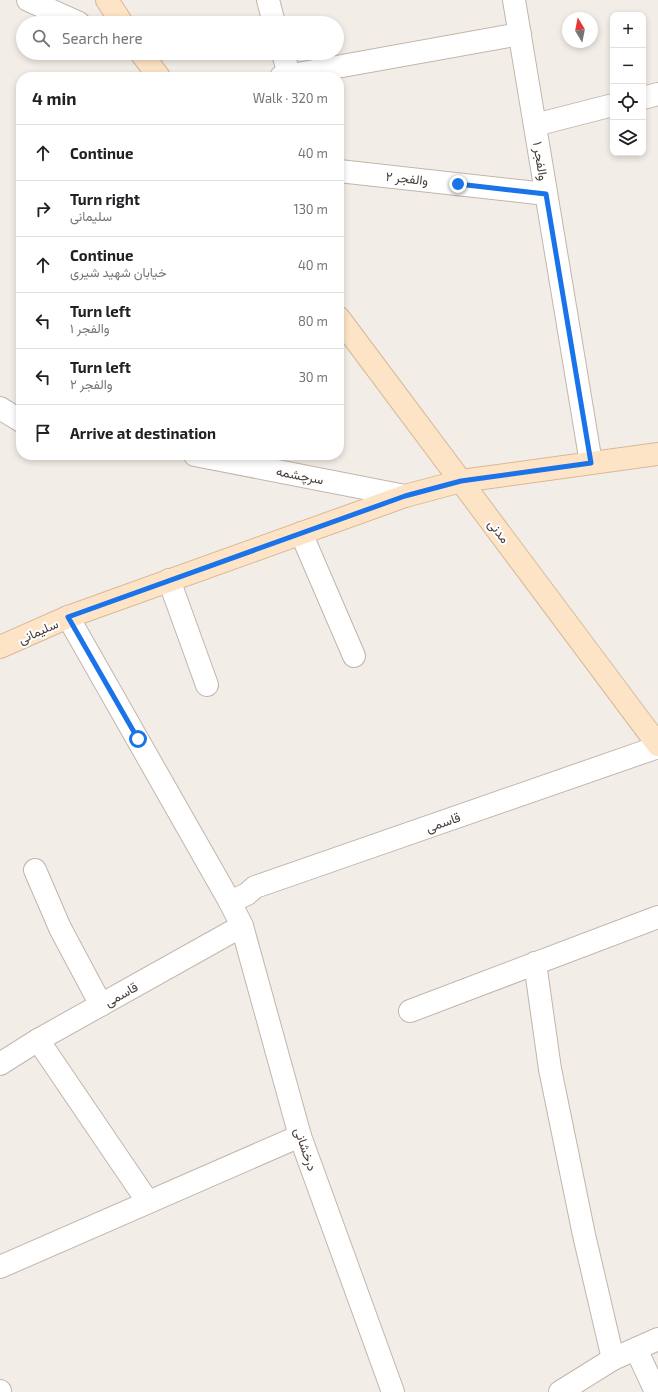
<!DOCTYPE html>
<html lang="en">
<head>
<meta charset="utf-8">
<style>
  body { margin:0; font-family:"Exo 2",Vazirmatn,sans-serif; background:#f6f6f6; color:#202124 }
  .controls { position:absolute; right:12px; top:12px; display:grid; overflow:hidden; border-radius:8px; box-shadow:0 2px 6px #0003 }
  .controls button { width:36px; height:36px; display:grid; place-items:center; padding:0; border:0; border-bottom:1px solid #e0e0e0; background:#fff; color:#202124; font:20px sans-serif }
  .compass { position:absolute; left:562px; top:12px; width:36px; height:36px; border-radius:50%; background:#fff; box-shadow:0 2px 6px #0003; rotate:350deg }
  .stop { position:absolute; width:12px; height:12px; margin:-9px; border:3px solid #1a73e8; border-radius:50%; background:#fff }
  .stop.end { background:#1a73e8; border-color:#fff; box-shadow:0 1px 4px #0008 }
  .list { margin:0; padding:0; list-style:none }
  h2 { display:flex; justify-content:space-between; align-items:center; height:52px; margin:0; padding:0 16px; font-size:17px }
  h2 small { font-size:13px; font-weight:400; color:#757577 }
  .list li { display:grid; grid-template-columns:26px 1fr auto; gap:12px; align-items:center; box-sizing:border-box; height:56px; padding:0 16px; border-top:1px solid #e0e0e0 }
  .list b { display:block; font-size:15px; white-space:nowrap }
  .list p { margin:0; font-size:13px; white-space:nowrap; color:#757577 }
  .list em { font-size:13px; font-style:normal; color:#757577 }
  .icon { flex:none; width:22px; height:22px; fill:none; stroke:currentColor; stroke-width:2; stroke-linecap:round; stroke-linejoin:round }
  .map { position:relative; flex:none; width:658px; height:1392px; overflow:hidden }
  .search { position:absolute; background:#fff; box-shadow:0 2px 6px #0003; left:16px; top:16px; width:328px; height:44px; display:flex; align-items:center; gap:10px; box-sizing:border-box; padding:0 14px; border-radius:22px; color:#757577; font-size:15px }
  .panel { position:absolute; background:#fff; box-shadow:0 2px 6px #0003; left:16px; top:72px; width:328px; height:388px; border-radius:16px }
  .map>svg:first-child { display:block }
</style>
</head>
<body>
<div class="map">
<svg width="658" height="1392" viewBox="0 0 658 1392">
  <rect width="100%" height="100%" fill="#f3ede7"/>
  <g fill="none" stroke-linecap="round" stroke-linejoin="round">
    <defs>
      <g id="street">
        <polyline points="28,0 79,23"/>
        <polyline points="268,0 274,23"/>
        <polyline points="514,0 591,463"/>
        <polyline points="283,53 289,75"/>
        <polyline points="281,77 520,34"/>
        <polyline points="643,98 658,94"/>
        <polyline points="535,125 613,105"/>
        <polyline points="339,171 546,194"/>
        <polyline points="0,408 21,421"/>
        <polyline points="195,455 405,496"/>
        <polyline points="301,533 354,656"/>
        <polyline points="169,580 207,685"/>
        <polyline points="68,617 230,902 242,926 300,1136 393,1392"/>
        <polyline points="35,870 60,928 101,1005"/>
        <polyline points="230,902 247,894 255,887 658,747"/>
        <polyline points="535,963 550,1069 584,1235 613,1359"/>
        <polyline points="410,1011 658,917"/>
        <polyline points="38,1040 148,1202"/>
        <polyline points="0,1064 38,1040 242,926"/>
        <polyline points="0,1267 300,1136"/>
        <polyline points="636,1349 656,1392"/>
        <polyline points="0,1391 0,1392"/>
        <polyline points="560,1392 613,1359 658,1339"/>
      </g>
      <g id="secondary">
        <polyline points="107,0 122,23"/>
        <polyline points="141,53 159,77"/>
        <polyline points="339,318 658,745"/>
        <polyline points="0,647 68,617 405,496 461,481 658,454"/>
      </g>
    </defs>
    <!-- street casing -->
    <use href="#street" stroke="#c2b5ac" stroke-width="24"/>
    <!-- secondary casing -->
    <use href="#secondary" stroke="#d7b899" stroke-width="24"/>
    <!-- street -->
    <use href="#street" stroke="#fff" stroke-width="22"/>
    <!-- secondary -->
    <use href="#secondary" stroke="#fee4c6" stroke-width="22"/>
  </g>
  <g fill="none" stroke-linecap="round" stroke-linejoin="round">
    <!-- route -->
    <polyline stroke="#1a73e8" stroke-width="5" points="138,739 68,617 405,496 461,481 591,463 546,194 458,184"/>
  </g>
  <g text-anchor="middle" dominant-baseline="central" stroke-width="4" stroke-linejoin="round" paint-order="stroke">
    <!-- street labels -->
    <g font-size="13" fill="#463c36" stroke="#fff">
      <text transform="translate(541 161) rotate(81)">والفجر ۱</text>
      <text transform="translate(407 178) rotate(6)">والفجر ۲</text>
      <text transform="translate(300 475) rotate(11)">سرچشمه</text>
      <text transform="translate(499 531) rotate(53)">مدنی</text>
      <text transform="translate(38 631) rotate(-24)">سلیمانی</text>
      <text transform="translate(443 822) rotate(-19)">قاسمی</text>
      <text transform="translate(121 994) rotate(-29)">قاسمی</text>
      <text transform="translate(306 1149) rotate(71)">درخشانی</text>
    </g>
  </g>
</svg>
<div class="controls">
<button>+</button>
<button>−</button>
<button><svg class="icon" aria-label="locate" viewBox="0 0 24 24"><circle cx="12" cy="12" r="6"/><path d="M12 2v4M12 18v4M2 12h4M18 12h4"/></svg></button>
<button><svg class="icon" aria-label="layers" viewBox="0 0 24 24"><path d="M12 4l9 5-9 5-9-5zM3 14l9 5 9-5"/></svg></button>
</div>
<svg class="compass" viewBox="-18 -18 36 36"><path d="M0-13l5 13h-10z" fill="#e53935"/><path d="M0 13l5-13h-10z" fill="#757577"/></svg>
<div class="stop" style="left:138px;top:739px"></div>
<div class="stop end" style="left:458px;top:184px"></div>
<div class="search"><svg class="icon" aria-label="search" viewBox="0 0 24 24"><circle cx="10" cy="10" r="6"/><path d="M15 15l6 6"/></svg>Search here</div>
<section class="panel">
<h2>4 min<small>Walk · 320 m</small></h2>
<ul class="list">
<li><svg class="icon" aria-label="ahead" viewBox="0 0 24 24"><path d="M12 20V5M6 11l6-6 6 6"/></svg><div><b>Continue</b></div><em>40 m</em></li>
<li><svg class="icon" aria-label="right" viewBox="0 0 24 24"><path d="M7 20v-9h11M14 6l5 5-5 5"/></svg><div><b>Turn right</b><p>سلیمانی</p></div><em>130 m</em></li>
<li><svg class="icon" aria-label="ahead" viewBox="0 0 24 24"><path d="M12 20V5M6 11l6-6 6 6"/></svg><div><b>Continue</b><p>خیابان شهید شیری</p></div><em>40 m</em></li>
<li><svg class="icon" aria-label="left" viewBox="0 0 24 24"><path d="M17 20v-9H6M10 6l-5 5 5 5"/></svg><div><b>Turn left</b><p>والفجر ۱</p></div><em>80 m</em></li>
<li><svg class="icon" aria-label="left" viewBox="0 0 24 24"><path d="M17 20v-9H6M10 6l-5 5 5 5"/></svg><div><b>Turn left</b><p>والفجر ۲</p></div><em>30 m</em></li>
<li><svg class="icon" aria-label="arrive" viewBox="0 0 24 24"><path d="M6 21V4h12l-3 4 3 4H6"/></svg><div><b>Arrive at destination</b></div></li>
</ul>
</section>
</div>
</body>
</html>
